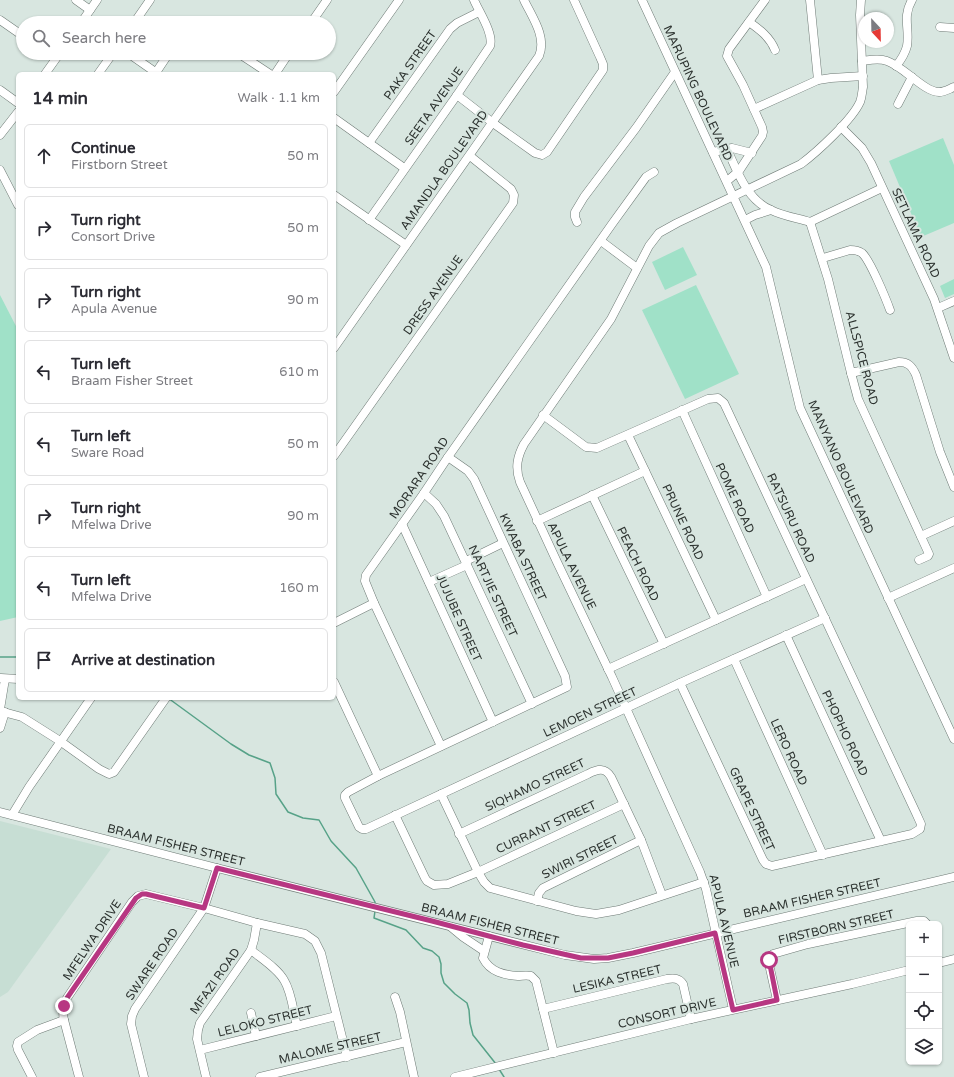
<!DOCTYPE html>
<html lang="en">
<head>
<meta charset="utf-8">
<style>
  body { margin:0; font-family:"Varela Round",sans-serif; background:#f7f7f7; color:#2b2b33 }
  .controls { position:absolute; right:12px; bottom:12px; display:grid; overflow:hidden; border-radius:6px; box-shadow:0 1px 3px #0004 }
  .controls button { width:36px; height:36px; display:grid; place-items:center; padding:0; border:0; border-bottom:1px solid #e1e1e2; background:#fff; color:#2b2b33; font:20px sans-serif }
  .compass { position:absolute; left:858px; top:12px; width:36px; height:36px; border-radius:50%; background:#fff; box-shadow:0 1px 3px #0004; rotate:158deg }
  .stop { position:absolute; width:12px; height:12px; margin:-9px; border:3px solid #b73782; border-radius:50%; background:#fff }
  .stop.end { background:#b73782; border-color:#fff; box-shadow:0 1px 4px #0008 }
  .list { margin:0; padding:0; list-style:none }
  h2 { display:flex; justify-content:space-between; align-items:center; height:52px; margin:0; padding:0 16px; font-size:17px }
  h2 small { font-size:13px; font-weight:400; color:#7c7c81 }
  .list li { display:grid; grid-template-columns:26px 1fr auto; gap:12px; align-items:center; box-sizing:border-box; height:64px; margin:0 8px 8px; padding:0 8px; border:1px solid #e1e1e2; border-radius:6px }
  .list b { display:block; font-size:15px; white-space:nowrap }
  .list p { margin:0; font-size:13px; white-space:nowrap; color:#7c7c81 }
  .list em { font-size:13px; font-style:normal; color:#7c7c81 }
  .icon { flex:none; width:22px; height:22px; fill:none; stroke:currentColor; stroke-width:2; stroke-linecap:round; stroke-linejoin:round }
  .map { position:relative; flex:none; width:954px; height:1077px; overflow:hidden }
  .search { position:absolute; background:#fff; box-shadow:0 1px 3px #0004; left:16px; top:16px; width:320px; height:44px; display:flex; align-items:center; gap:10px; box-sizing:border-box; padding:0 14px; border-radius:22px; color:#7c7c81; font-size:15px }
  .panel { position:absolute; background:#fff; box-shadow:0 1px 3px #0004; left:16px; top:72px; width:320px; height:628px; border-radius:6px }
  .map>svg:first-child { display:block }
</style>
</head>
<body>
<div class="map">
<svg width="954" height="1077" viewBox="0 0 954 1077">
  <rect width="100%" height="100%" fill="#d8e6e0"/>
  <!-- built -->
  <polygon fill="#c7ded4" points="0,821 111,849 8,992 0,997"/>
  <!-- green -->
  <g fill="#a0e1c8">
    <polygon points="943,138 954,165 954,223 921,237 889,161"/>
    <polygon points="683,247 697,275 665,290 652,262"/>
    <polygon points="954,279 954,294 945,298 940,286"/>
    <polygon points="696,285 739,374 685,399 642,310"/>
    <polygon points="0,295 18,330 18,617 0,621"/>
  </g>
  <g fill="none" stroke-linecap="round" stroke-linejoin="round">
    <!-- stream -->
    <g stroke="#57a288" stroke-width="1.5">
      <polyline points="0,657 18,657"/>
      <polyline points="168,698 231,744 249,755 270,763 275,778 276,794 288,812 303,818 319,820 331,841 356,868 375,902 375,905"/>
      <polyline points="375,911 374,918 406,930 423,948 432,951 439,957 441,964 441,973 444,983 455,994 467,1003 469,1010 470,1023 473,1035 496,1064"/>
      <polyline points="499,1069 504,1077"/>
    </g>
    <defs>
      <g id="minor">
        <polyline points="76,0 90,10"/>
        <polyline points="642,0 766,267 800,408 954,739"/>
        <polyline points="810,0 818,80"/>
        <polyline points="0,20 23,36"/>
        <path d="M749 22C759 29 770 37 775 50"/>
        <polyline points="81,23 97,0"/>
        <polyline points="134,23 150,0"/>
        <polyline points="311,23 327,0"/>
        <polyline points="940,27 954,28"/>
        <polyline points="128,53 158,74"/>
        <polyline points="238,53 270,74"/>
        <path d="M862 61C870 60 879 58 887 61 903 66 924 92 939 92 945 92 949 89 954 87"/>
        <path d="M896 66C901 60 905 54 907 46 910 29 902 17 912 0"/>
        <polyline points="45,74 60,53"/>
        <polyline points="98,74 113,53"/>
        <polyline points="155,74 169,53"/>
        <polyline points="275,74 289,53"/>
        <polyline points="0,90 18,103"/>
        <polyline points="334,92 399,0"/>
        <polyline points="457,95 493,123 535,153 542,155 547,152 603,70 603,64 600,57 574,0"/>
        <polyline points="898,104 912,77"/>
        <polyline points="754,109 818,80 831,78 863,76"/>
        <polyline points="334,118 404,168"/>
        <polyline points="841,127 862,148 871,163 934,299 954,358"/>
        <polyline points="0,135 18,112"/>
        <polyline points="369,143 450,29 457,23 479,12"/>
        <path d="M727 149C737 171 747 200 771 210 783 216 797 218 810 222"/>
        <polyline points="713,152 732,148 752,153"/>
        <polyline points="0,170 18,205"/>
        <polyline points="727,181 739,171 762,136 763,132 762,127 743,85 727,56 729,49 765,0"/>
        <polyline points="334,195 406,245"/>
        <path d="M369 220 457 95 490 46C494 34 479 12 474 0"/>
        <polyline points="745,220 755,215 771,210"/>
        <polyline points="577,222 575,217 575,212 584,197 636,128 675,72"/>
        <polyline points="810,222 828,279 851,373 858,399 929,554 928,556 919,560"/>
        <polyline points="810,222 882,188"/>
        <polyline points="601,241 637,268"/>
        <path d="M823 258 850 250C854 250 858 250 862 253 870 260 886 299 890 310"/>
        <polyline points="938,308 954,301"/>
        <path d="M334 348 539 56C547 37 532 17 524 0"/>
        <path d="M851 373 899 362C908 362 912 366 916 375L940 452 954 487"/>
        <polyline points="682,410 767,597"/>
        <polyline points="543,415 586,447 597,448 708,399 718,398 724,403 916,813 921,824 920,829 912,834 772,866 766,864 763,860 680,683"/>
        <polyline points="628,435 716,620"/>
        <polyline points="334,456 513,203 514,195 511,189 470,156"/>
        <polyline points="448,457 468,471 474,479 565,676 567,687 378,776 348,792 345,795 345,798 359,827 362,829 366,829 680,683 825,618"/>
        <polyline points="424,493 436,504 444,516 532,704"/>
        <polyline points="592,495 664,644"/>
        <polyline points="537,521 645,471"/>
        <polyline points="402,524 493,722"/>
        <polyline points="921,536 954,521"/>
        <polyline points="466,561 503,543"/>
        <polyline points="429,582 467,565"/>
        <polyline points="888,598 954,568"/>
        <polyline points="334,623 374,603"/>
        <polyline points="786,635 881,841"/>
        <polyline points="734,659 823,855"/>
        <polyline points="608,669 806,579"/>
        <polyline points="1,678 18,679"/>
        <polyline points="334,682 378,776"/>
        <polyline points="0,709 5,679"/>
        <polyline points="0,711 22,717 60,741 99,769 109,774 114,772 166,698"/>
        <polyline points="0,728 5,712"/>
        <polyline points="441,746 374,603 365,581 366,575 424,493 448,457 612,224 646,177 654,172"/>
        <polyline points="441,794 478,872 484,882 490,888 576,911 596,914 619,910 704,882"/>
        <polyline points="0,812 217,868 565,955 594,959 608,958 633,953 954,877"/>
        <polyline points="12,815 29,787 91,698"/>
        <polyline points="395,815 425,878 427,881 434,885 448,884 478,872 624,804"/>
        <path d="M459 834 588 774C598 769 605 767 611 777L641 840 662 895"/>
        <polyline points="537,901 539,893 543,888 641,840"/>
        <polyline points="451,927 463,937 484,951"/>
        <path d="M489 936 483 958C490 972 504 975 518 976 522 976 526 975 531 976L536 981 554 1053"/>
        <path d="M251 950C262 959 277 968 284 980 292 993 293 1011 297 1026"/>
        <polyline points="939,963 954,959"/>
        <polyline points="395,997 400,1012 414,1077"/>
        <polyline points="777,1000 769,964 769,959 773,954 808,944 917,921 924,921 927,924"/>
        <path d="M543 1009 667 979C674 978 679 978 683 984L691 1019"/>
        <path d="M733 1009 706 889 700 872 612 677 557 562 520 482C515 468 517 457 524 444L611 319 649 246 659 233 677 223 801 164C817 152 852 120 860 102 862 97 862 92 863 87L860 15 861 0"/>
        <polyline points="251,1013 256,1036"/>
        <polyline points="200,1050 336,1016"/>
        <polyline points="32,1077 18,1050 17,1046 18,1042 37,1030 64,1020"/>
        <path d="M79 1077 64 1020C62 1011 64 1006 67 998L132 902 138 896 146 894 204 908 257 923 305 934 315 941 321 953 347 1057"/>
        <polyline points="144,1077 131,1024 132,1016 135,1009 204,908 217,868"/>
        <polyline points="206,1077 197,1039 198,1030 200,1023 251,950 254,940 257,923"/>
        <polyline points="260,1077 406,1042"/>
        <polyline points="455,1077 691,1019 852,984 909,970"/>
      </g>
    </defs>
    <!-- minor casing -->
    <use href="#minor" stroke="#6f7b76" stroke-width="9"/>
    <!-- minor -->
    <use href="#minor" stroke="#fff" stroke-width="8"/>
  </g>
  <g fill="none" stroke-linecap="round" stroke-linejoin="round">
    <!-- route -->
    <polyline stroke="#b73782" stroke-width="5" points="64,1006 67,998 136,898 142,894 146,894 204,908 217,868 432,921 523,945 581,958 608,958 633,953 715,933 733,1010 777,1000 769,960"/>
  </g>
  <g text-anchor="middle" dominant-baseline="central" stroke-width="4" stroke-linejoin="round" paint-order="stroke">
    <!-- street labels -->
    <g font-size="12" fill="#2d3330" stroke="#d8e6e0">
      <text transform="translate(410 65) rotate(-55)">PAKA STREET</text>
      <text transform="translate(698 93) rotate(65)">MARUPING BOULEVARD</text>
      <text transform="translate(434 106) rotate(-55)">SEETA AVENUE</text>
      <text transform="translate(444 170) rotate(-55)">AMANDLA BOULEVARD</text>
      <text transform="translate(916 233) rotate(65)">SETLAMA ROAD</text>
      <text transform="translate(433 295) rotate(-55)">DRESS AVENUE</text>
      <text transform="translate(862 358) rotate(75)">ALLSPICE ROAD</text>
      <text transform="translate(841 467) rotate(66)">MANYANO BOULEVARD</text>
      <text transform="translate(419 478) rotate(-56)">MORARA ROAD</text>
      <text transform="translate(735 498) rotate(65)">POME ROAD</text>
      <text transform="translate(791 518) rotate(65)">RATSURU ROAD</text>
      <text transform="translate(683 522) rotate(65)">PRUNE ROAD</text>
      <text transform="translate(523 557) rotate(65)">KWABA STREET</text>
      <text transform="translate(638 564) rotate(64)">PEACH ROAD</text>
      <text transform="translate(572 566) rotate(64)">APULA AVENUE</text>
      <text transform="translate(493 591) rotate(65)">NARTJIE STREET</text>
      <text transform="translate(459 618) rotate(66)">JUJUBE STREET</text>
      <text transform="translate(590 712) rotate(-25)">LEMOEN STREET</text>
      <text transform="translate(845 733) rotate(65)">PHOPHO ROAD</text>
      <text transform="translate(789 752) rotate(65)">LERO ROAD</text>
      <text transform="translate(535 785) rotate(-25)">SIQHAMO STREET</text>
      <text transform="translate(752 809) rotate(65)">GRAPE STREET</text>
      <text transform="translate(546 827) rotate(-25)">CURRANT STREET</text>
      <text transform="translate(176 845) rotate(14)">BRAAM FISHER STREET</text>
      <text transform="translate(580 857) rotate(-26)">SWIRI STREET</text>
      <text transform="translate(812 898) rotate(-13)">BRAAM FISHER STREET</text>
      <text transform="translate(724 921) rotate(77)">APULA AVENUE</text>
      <text transform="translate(490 924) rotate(14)">BRAAM FISHER STREET</text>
      <text transform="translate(836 927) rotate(-13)">FIRSTBORN STREET</text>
      <text transform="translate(92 940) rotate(-56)">MFELWA DRIVE</text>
      <text transform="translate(152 964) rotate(-56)">SWARE ROAD</text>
      <text transform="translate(617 979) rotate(-13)">LESIKA STREET</text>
      <text transform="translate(215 981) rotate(-55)">MFAZI ROAD</text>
      <text transform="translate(667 1013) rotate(-13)">CONSORT DRIVE</text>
      <text transform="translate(265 1021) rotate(-14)">LELOKO STREET</text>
      <text transform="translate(330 1048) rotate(-13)">MALOME STREET</text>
    </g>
  </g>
</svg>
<div class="controls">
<button>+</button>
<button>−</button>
<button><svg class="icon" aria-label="locate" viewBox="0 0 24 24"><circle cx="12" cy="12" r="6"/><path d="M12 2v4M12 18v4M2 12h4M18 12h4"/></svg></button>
<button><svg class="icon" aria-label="layers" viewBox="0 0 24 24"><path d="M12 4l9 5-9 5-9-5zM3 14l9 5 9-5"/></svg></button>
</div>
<svg class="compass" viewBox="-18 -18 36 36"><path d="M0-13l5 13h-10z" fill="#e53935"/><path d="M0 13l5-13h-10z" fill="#7c7c81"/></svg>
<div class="stop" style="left:769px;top:960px"></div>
<div class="stop end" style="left:64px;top:1006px"></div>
<div class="search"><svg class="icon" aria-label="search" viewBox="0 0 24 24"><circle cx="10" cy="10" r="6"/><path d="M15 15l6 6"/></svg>Search here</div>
<section class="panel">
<h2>14 min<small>Walk · 1.1 km</small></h2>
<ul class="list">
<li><svg class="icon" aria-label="ahead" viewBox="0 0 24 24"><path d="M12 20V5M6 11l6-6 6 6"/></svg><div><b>Continue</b><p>Firstborn Street</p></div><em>50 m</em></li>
<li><svg class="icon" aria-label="right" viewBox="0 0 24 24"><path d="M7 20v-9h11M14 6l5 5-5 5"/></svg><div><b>Turn right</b><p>Consort Drive</p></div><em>50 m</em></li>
<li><svg class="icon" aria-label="right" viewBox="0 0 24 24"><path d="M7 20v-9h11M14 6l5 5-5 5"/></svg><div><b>Turn right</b><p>Apula Avenue</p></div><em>90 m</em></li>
<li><svg class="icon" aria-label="left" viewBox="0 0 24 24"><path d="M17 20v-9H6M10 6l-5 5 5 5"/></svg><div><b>Turn left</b><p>Braam Fisher Street</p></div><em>610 m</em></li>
<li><svg class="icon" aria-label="left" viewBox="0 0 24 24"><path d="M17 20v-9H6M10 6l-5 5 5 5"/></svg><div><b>Turn left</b><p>Sware Road</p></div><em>50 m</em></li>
<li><svg class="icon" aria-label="right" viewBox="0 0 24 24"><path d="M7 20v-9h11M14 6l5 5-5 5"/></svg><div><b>Turn right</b><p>Mfelwa Drive</p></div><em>90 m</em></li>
<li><svg class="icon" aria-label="left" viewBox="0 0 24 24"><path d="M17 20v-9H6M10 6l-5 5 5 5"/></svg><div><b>Turn left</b><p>Mfelwa Drive</p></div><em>160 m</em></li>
<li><svg class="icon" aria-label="arrive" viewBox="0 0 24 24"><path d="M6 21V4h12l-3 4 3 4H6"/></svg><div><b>Arrive at destination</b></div></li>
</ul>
</section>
</div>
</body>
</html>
